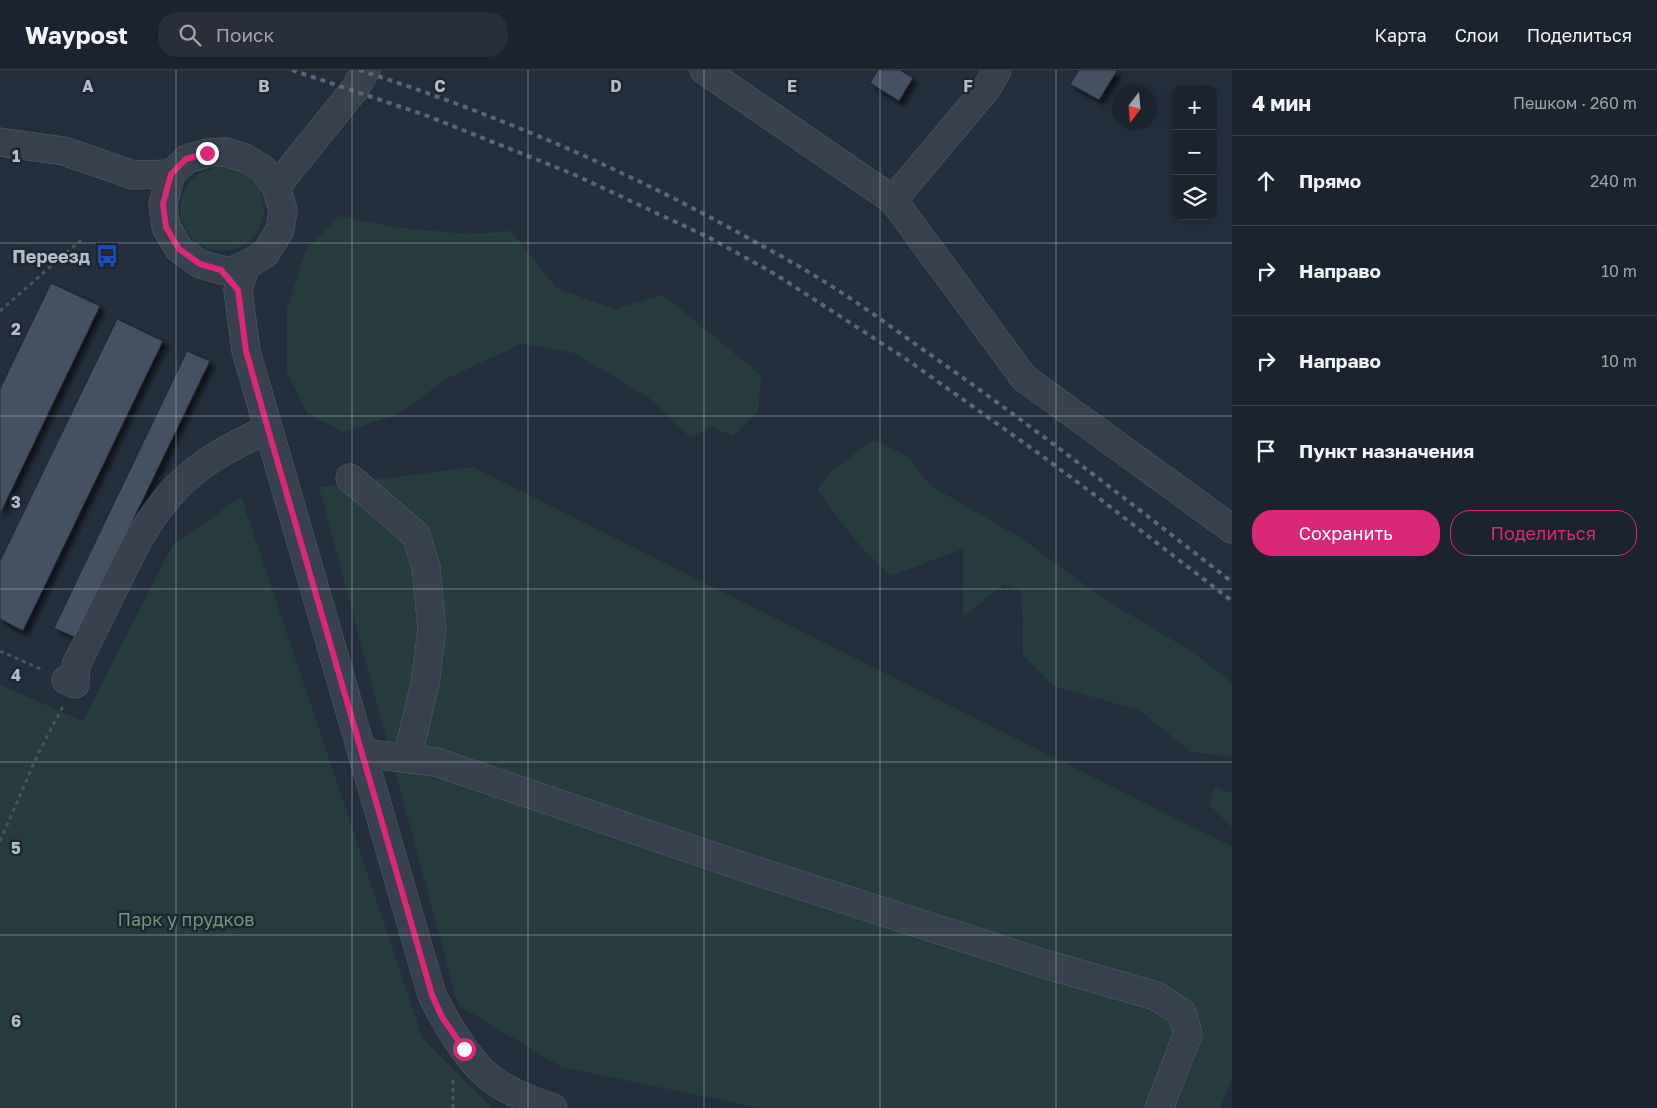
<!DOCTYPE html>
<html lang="ru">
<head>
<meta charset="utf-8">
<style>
  body { margin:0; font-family:"Golos Text",sans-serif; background:#282f3a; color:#f1f3f6 }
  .controls { position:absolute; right:15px; top:15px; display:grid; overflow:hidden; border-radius:10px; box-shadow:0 2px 12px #0003 }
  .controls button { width:45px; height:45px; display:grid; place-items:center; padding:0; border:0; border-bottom:1px solid #39404a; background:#1b232e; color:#f1f3f6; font:25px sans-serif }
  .compass { position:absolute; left:1112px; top:15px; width:45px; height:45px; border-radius:50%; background:#1b232e; box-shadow:0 2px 12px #0003; rotate:196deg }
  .stop { position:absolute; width:15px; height:15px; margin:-11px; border:4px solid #db2777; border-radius:50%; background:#fff }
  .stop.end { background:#db2777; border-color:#fff; box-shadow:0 1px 5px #0008 }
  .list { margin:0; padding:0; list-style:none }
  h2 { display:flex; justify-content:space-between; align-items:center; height:65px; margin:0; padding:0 20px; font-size:21px }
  h2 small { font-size:16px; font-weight:400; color:#a0a4aa }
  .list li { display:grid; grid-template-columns:32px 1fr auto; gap:15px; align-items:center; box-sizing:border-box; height:90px; padding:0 20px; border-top:1px solid #39404a }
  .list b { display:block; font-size:19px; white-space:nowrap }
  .list em { font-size:16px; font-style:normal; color:#a0a4aa }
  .actions { display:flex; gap:10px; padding:15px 20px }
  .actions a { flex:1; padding:11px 0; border:1px solid #db2777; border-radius:20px; text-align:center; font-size:18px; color:#db2777 }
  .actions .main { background:#db2777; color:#fff }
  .icon { flex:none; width:28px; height:28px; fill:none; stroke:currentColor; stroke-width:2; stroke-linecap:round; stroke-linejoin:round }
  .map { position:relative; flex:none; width:1232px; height:1038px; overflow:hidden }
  header { display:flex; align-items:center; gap:30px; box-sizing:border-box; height:70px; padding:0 25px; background:#1b232e; border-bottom:1px solid #39404a }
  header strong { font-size:24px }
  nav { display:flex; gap:28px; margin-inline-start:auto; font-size:18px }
  .search { width:350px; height:45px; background:#282f3a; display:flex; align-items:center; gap:12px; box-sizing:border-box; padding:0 18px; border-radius:20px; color:#a0a4aa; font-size:19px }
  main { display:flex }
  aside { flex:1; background:#1b232e }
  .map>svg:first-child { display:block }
</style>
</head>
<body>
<header>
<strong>Waypost</strong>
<div class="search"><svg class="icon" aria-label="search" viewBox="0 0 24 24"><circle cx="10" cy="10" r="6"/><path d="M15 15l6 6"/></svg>Поиск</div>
<nav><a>Карта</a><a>Слои</a><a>Поделиться</a></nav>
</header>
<main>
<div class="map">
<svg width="1232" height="1038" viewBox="0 0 1232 1038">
  <defs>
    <filter id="shadow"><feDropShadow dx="4.5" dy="4.5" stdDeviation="2.5" flood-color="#0009"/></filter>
  </defs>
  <rect width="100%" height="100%" fill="#242f3e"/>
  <!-- green -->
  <g fill="#263c3f">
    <circle cx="222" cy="139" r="42"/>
    <polygon points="339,146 393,157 468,164 511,161 556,218 615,239 663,225 761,305 758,342 733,366 712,357 690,367 648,327 574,283 521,274 450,307 396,345 343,362 307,343 287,302 287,239 306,180"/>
    <polygon points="874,370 908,387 931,416 1021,468 1104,529 1194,583 1232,613 1232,687 1191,682 1139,640 1053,616 1023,586 1022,520 1004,514 963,547 963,479 890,506 855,470 817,420 834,399"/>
    <polygon points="473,397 1232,777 1232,1008 1220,1038 761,1038 561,997 458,935 319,417"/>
    <polygon points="241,427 423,969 492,1038 0,1038 0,615 83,651 172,476"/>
    <polygon points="1215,717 1232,723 1232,757 1209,734"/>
  </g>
  <!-- building -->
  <g fill="#455162" stroke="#1f2835" filter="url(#shadow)">
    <polygon points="878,0 900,0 913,8 899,31 870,13"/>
    <polygon points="1079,0 1116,0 1117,1 1099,30 1070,14"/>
    <polygon points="51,213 100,236 0,444 0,319"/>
    <polygon points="117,249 163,271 23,561 0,549 0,491"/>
    <polygon points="187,281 210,291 76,568 54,558"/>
  </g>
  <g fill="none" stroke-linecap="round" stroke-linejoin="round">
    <defs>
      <g id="minor">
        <polyline points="704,0 893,130 1024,308 1232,459"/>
        <polyline points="0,72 64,81 133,105 171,104"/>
        <polygon points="225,82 245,88 263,99 276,117 283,140 280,160 265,184 246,195 232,201 221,200 200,194 179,179 166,157 163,134 171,104 187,89 207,83"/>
        <polyline points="276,117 354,20 366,0"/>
        <polyline points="893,130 987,18 997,0"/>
        <path d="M246 195 238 220 246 281 432 925C445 951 461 979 481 1000 500 1019 528 1030 553 1038"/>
        <polyline points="350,408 416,465 426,497 432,560 425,614 407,688"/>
        <path d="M66 610 75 614 76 595C89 569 102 543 115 516 138 468 159 426 204 394 223 380 246 370 268 359"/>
        <polyline points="362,683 436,692 744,797 1048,895 1156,926 1182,943 1188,964 1159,1038"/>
      </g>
    </defs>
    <!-- minor casing -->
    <use href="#minor" stroke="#565f6c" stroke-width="29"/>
    <!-- path -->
    <g stroke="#44595c" stroke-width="3" stroke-dasharray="4 4" stroke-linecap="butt">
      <polyline points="0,241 81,170"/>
      <polyline points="0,581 43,600"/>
      <polyline points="0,771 38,684 63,636"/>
      <polyline points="453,1038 453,1009"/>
    </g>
    <!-- minor -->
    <use href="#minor" stroke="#38414e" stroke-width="28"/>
    <!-- rail -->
    <g stroke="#5a6575" stroke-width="4" stroke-dasharray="5 5" stroke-linecap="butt">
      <polyline points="292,0 425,45 573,104 710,168 775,204 906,289 1034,380 1096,426 1232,531"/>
      <path d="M359 0C493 43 625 99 748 168 772 181 796 194 820 209 856 231 890 256 925 281 1030 354 1131 433 1232 512"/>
    </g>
  </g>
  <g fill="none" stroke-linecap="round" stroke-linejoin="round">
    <!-- route -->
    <polyline stroke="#db2777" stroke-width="6" points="207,83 186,89 171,104 163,134 166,157 179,179 200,194 221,200 238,220 246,281 268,359 432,925 442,947 464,979"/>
  </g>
  <!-- grid -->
  <path fill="none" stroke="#b4bcc9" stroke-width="1" stroke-opacity="0.55" d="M176 0V1038M352 0V1038M528 0V1038M704 0V1038M880 0V1038M1056 0V1038M0 173H1232M0 346H1232M0 519H1232M0 692H1232M0 865H1232"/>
  <!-- icons -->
  <defs>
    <symbol id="bus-bare" viewBox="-9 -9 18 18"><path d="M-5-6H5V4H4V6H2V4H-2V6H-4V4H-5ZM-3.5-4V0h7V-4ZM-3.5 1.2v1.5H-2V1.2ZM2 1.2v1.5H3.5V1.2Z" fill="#1a4fb4" stroke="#1d2633" stroke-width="2.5" paint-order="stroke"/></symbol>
  </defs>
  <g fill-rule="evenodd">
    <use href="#bus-bare" x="91" y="170" width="32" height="32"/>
  </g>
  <g text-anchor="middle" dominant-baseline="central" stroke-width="5" stroke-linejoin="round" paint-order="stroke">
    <!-- poi labels -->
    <g font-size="18" font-weight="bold" fill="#b4bcc9" stroke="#1d2633" text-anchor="end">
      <text x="90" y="186">Переезд</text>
    </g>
    <!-- park labels -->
    <g font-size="18" fill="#6b9a76" stroke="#1d2633">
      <text x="186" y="849">Парк у прудков</text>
    </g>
  </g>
  <g font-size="16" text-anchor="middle" font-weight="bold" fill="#b4bcc9" stroke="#1d2633" stroke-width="5" stroke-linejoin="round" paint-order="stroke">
    <text x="88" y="22">A</text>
    <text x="264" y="22">B</text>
    <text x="440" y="22">C</text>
    <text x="616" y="22">D</text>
    <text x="792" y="22">E</text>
    <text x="968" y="22">F</text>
    <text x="16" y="92">1</text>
    <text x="16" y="265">2</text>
    <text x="16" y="438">3</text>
    <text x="16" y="611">4</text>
    <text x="16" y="784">5</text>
    <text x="16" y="957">6</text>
  </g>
</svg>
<div class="controls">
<button>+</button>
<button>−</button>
<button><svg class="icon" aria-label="layers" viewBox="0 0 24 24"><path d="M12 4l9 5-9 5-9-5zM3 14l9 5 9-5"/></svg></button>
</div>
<svg class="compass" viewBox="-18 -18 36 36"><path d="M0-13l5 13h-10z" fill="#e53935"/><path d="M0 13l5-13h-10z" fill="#a0a4aa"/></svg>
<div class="stop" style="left:464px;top:979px"></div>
<div class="stop end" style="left:207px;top:83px"></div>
</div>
<aside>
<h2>4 мин<small>Пешком · 260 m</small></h2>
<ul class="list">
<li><svg class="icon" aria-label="ahead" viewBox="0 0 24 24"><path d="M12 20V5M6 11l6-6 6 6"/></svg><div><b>Прямо</b></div><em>240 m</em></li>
<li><svg class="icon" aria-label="right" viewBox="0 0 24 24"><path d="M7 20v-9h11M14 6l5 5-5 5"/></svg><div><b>Направо</b></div><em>10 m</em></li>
<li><svg class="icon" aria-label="right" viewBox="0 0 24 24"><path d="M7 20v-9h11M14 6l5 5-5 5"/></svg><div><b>Направо</b></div><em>10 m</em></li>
<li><svg class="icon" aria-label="arrive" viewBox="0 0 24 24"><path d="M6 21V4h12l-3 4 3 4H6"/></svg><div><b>Пункт назначения</b></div></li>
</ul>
<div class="actions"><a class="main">Сохранить</a><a>Поделиться</a></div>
</aside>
</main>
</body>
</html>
